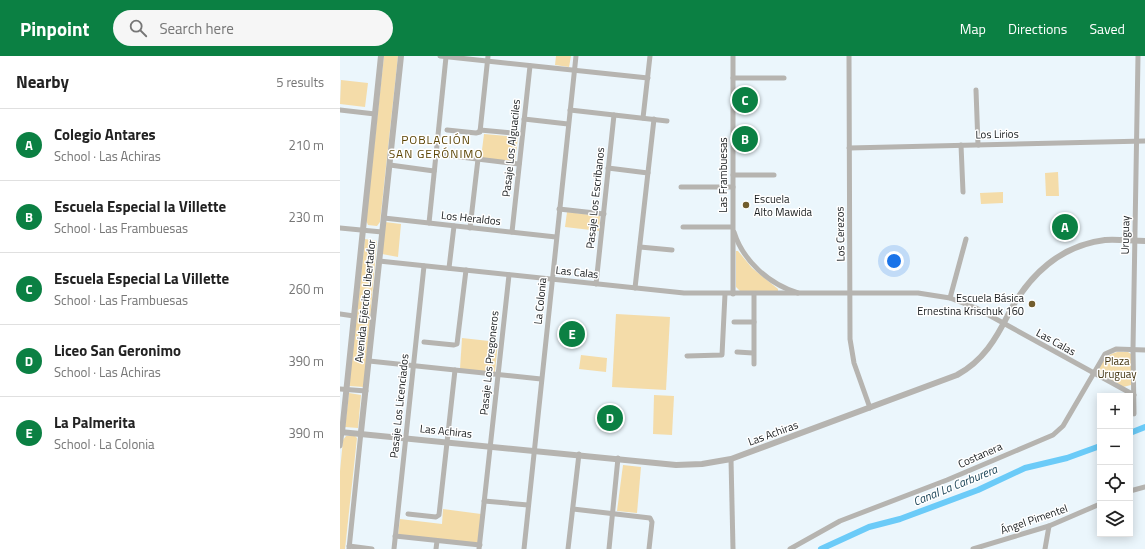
<!DOCTYPE html>
<html lang="en">
<head>
<meta charset="utf-8">
<style>
  body { margin:0; font-family:"Titillium Web",sans-serif; background:#f6f6f6; color:#222 }
  .controls { position:absolute; right:12px; bottom:12px; display:grid; overflow:hidden; border-radius:0px; box-shadow:0 2px 10px #0003 }
  .controls button { width:36px; height:36px; display:grid; place-items:center; padding:0; border:0; border-bottom:1px solid #e0e0e0; background:#fff; color:#222; font:20px sans-serif }
  .you { position:absolute; left:554px; top:205px; width:14px; height:14px; margin:-10px; border:3px solid #fff; border-radius:50%; background:#1a73e8; box-shadow:0 0 0 6px #1a73e833 }
  .badge { display:grid; place-items:center; width:26px; height:26px; border-radius:50%; background:#0b8043; color:#fff; font-size:13px; font-weight:700 }
  .pin { position:absolute; translate:-50% -50%; border:2px solid #fff; box-shadow:0 1px 4px #0006 }
  .list { margin:0; padding:0; list-style:none }
  h2 { display:flex; justify-content:space-between; align-items:center; height:52px; margin:0; padding:0 16px; font-size:17px }
  h2 small { font-size:13px; font-weight:400; color:#767676 }
  .list li { display:grid; grid-template-columns:26px 1fr auto; gap:12px; align-items:center; box-sizing:border-box; height:72px; padding:0 16px; border-top:1px solid #e0e0e0 }
  .list b { display:block; font-size:15px; white-space:nowrap }
  .list p { margin:0; font-size:13px; white-space:nowrap; color:#767676 }
  .list em { font-size:13px; font-style:normal; color:#767676 }
  .icon { flex:none; width:22px; height:22px; fill:none; stroke:currentColor; stroke-width:2; stroke-linecap:round; stroke-linejoin:round }
  .map { position:relative; flex:none; width:805px; height:493px; overflow:hidden }
  header { display:flex; align-items:center; gap:24px; box-sizing:border-box; height:56px; padding:0 20px; background:#0b8043; color:#fff }
  header strong { font-size:19px }
  nav { display:flex; gap:22px; margin-inline-start:auto; font-size:14px }
  .search { width:280px; height:36px; background:#f6f6f6; display:flex; align-items:center; gap:10px; box-sizing:border-box; padding:0 14px; border-radius:22px; color:#767676; font-size:15px }
  main { display:flex }
  aside { flex:1; background:#fff }
  .map>svg:first-child { display:block }
</style>
</head>
<body>
<header>
<strong>Pinpoint</strong>
<div class="search"><svg class="icon" aria-label="search" viewBox="0 0 24 24"><circle cx="10" cy="10" r="6"/><path d="M15 15l6 6"/></svg>Search here</div>
<nav><a>Map</a><a>Directions</a><a>Saved</a></nav>
</header>
<main>
<aside>
<h2>Nearby<small>5 results</small></h2>
<ul class="list">
<li><span class="badge">A</span><div><b>Colegio Antares</b><p>School · Las Achiras</p></div><em>210 m</em></li>
<li><span class="badge">B</span><div><b>Escuela Especial la Villette</b><p>School · Las Frambuesas</p></div><em>230 m</em></li>
<li><span class="badge">C</span><div><b>Escuela Especial La Villette</b><p>School · Las Frambuesas</p></div><em>260 m</em></li>
<li><span class="badge">D</span><div><b>Liceo San Geronimo</b><p>School · Las Achiras</p></div><em>390 m</em></li>
<li><span class="badge">E</span><div><b>La Palmerita</b><p>School · La Colonia</p></div><em>390 m</em></li>
</ul>
</aside>
<div class="map">
<svg width="805" height="493" viewBox="0 0 805 493">
  <rect width="100%" height="100%" fill="#ebf6fc"/>
  <!-- green -->
  <g fill="#f4dca9">
    <polygon points="44,0 58,0 40,166 37,170 28,169 26,164"/>
    <polygon points="216,0 231,0 229,11 215,9"/>
    <polygon points="1,24 28,27 25,51 0,48"/>
    <polygon points="144,78 178,81 175,106 141,102"/>
    <polygon points="718,116 719,140 706,140 705,117"/>
    <polygon points="663,136 663,147 641,148 640,137"/>
    <polygon points="227,156 260,160 259,175 225,171"/>
    <polygon points="45,166 61,168 58,201 42,198"/>
    <polygon points="25,183 37,185 24,331 9,330"/>
    <polygon points="396,195 398,195 412,212 438,233 438,236 400,235 396,231"/>
    <polygon points="276,258 330,261 326,334 272,331"/>
    <polygon points="122,282 158,286 155,316 120,313"/>
    <path d="M788 296 791 298V329L783 331 759 318C758 310 766 299 774 297 778 295 783 296 788 296Z"/>
    <polygon points="241,299 267,302 266,316 239,313"/>
    <polygon points="9,337 21,339 18,372 5,371"/>
    <polygon points="314,339 334,340 332,379 313,378"/>
    <polygon points="6,380 15,380 17,382 5,493 0,493 0,415 3,384"/>
    <polygon points="283,409 301,411 297,457 277,455"/>
    <polygon points="103,453 141,458 138,488 58,479 60,463 102,468"/>
  </g>
  <g fill="none" stroke-linecap="round" stroke-linejoin="round">
    <!-- canal -->
    <g stroke="#6bcbf8" stroke-width="6">
      <polyline points="790,377 805,371"/>
      <polyline points="481,493 529,471 560,463 638,434 685,412 727,402 760,390"/>
    </g>
    <!-- minor -->
    <g stroke="#b6b4b0" stroke-width="5">
      <polyline points="100,0 308,22"/>
      <polyline points="509,0 510,283 514,307 530,352"/>
      <polyline points="393,22 444,22"/>
      <polyline points="636,34 638,89"/>
      <polyline points="0,54 35,58"/>
      <polyline points="230,54 327,65"/>
      <polyline points="303,62 310,0"/>
      <polyline points="184,63 228,68"/>
      <polyline points="107,74 136,77 140,76 148,0"/>
      <polyline points="140,74 182,78"/>
      <polyline points="621,89 623,136"/>
      <polyline points="509,92 805,85"/>
      <polyline points="96,98 179,108"/>
      <polyline points="50,109 94,115"/>
      <polyline points="268,112 308,117"/>
      <polyline points="393,119 434,119"/>
      <polyline points="341,131 393,131"/>
      <polyline points="219,153 264,158"/>
      <polyline points="44,162 216,181"/>
      <polyline points="89,167 106,1"/>
      <polyline points="343,171 392,171"/>
      <polyline points="0,172 42,176"/>
      <polyline points="130,172 138,103"/>
      <polyline points="172,176 190,10"/>
      <path d="M394 176C403 205 429 228 458 237"/>
      <polyline points="300,191 332,194"/>
      <polyline points="39,205 344,237 578,237 610,242 636,252 794,339"/>
      <polyline points="109,212 114,170"/>
      <polyline points="256,228 274,59"/>
      <polyline points="295,232 314,63"/>
      <polyline points="393,238 393,0"/>
      <polyline points="414,238 414,308"/>
      <polyline points="610,242 626,183"/>
      <polyline points="0,258 14,260"/>
      <polyline points="394,266 414,266"/>
      <polyline points="84,286 114,289 117,288 126,214"/>
      <polyline points="397,296 413,297"/>
      <polyline points="347,300 382,299 385,238"/>
      <polyline points="29,305 201,323"/>
      <polyline points="0,333 26,335"/>
      <polyline points="794,358 793,293 798,0"/>
      <polyline points="0,390 2,376"/>
      <polyline points="391,403 393,493"/>
      <polyline points="790,435 805,431"/>
      <polyline points="144,445 188,449"/>
      <polyline points="233,453 310,462 312,466 309,493"/>
      <polyline points="68,458 96,461 99,459 115,314"/>
      <polyline points="55,480 140,489"/>
      <polyline points="9,490 32,493"/>
      <polyline points="9,493 21,376"/>
      <polyline points="54,493 84,210"/>
      <polyline points="96,493 97,485"/>
      <polyline points="139,493 169,219"/>
      <polyline points="184,493 236,0"/>
      <polyline points="228,493 239,398"/>
      <polyline points="269,493 278,402"/>
      <polyline points="450,493 500,465 607,424 713,379 723,370 765,298 776,293 805,294"/>
      <polyline points="633,493 709,470 760,448"/>
      <polyline points="705,493 709,470"/>
    </g>
    <!-- tertiary -->
    <g stroke="#b6b4b0" stroke-width="6">
      <path d="M0 376 336 409 362 408 391 403 617 319C643 305 656 283 669 257 689 219 721 189 765 184 778 183 792 185 805 185"/>
      <polyline points="2,376 41,0"/>
      <polyline points="21,376 61,0"/>
    </g>
  </g>
  <!-- markers -->
  <g fill="#725d2d" stroke="#fff" stroke-width="1.5">
    <circle cx="406" cy="149" r="4"/>
    <circle cx="692" cy="248" r="4"/>
  </g>
  <g text-anchor="middle" dominant-baseline="central" stroke-width="3" stroke-linejoin="round" paint-order="stroke">
    <!-- street labels -->
    <g font-size="11" fill="#171b1d" stroke="#fff">
      <text transform="translate(657 78) rotate(-1)">Los Lirios</text>
      <text transform="translate(171 92) rotate(-84)">Pasaje Los Alguaciles</text>
      <text transform="translate(383 119) rotate(-90)">Las Frambuesas</text>
      <text transform="translate(255 142) rotate(-84)">Pasaje Los Escribanos</text>
      <text transform="translate(131 162) rotate(6)">Los Heraldos</text>
      <text transform="translate(500 178) rotate(-91)">Los Cerezos</text>
      <text transform="translate(785 179) rotate(-89)">Uruguay</text>
      <text transform="translate(237 216) rotate(6)">Las Calas</text>
      <text transform="translate(25 245) rotate(-84)">Avenida Ejército Libertador</text>
      <text transform="translate(200 245) rotate(-84)">La Colonia</text>
      <text transform="translate(716 286) rotate(29)">Las Calas</text>
      <text transform="translate(149 307) rotate(-84)">Pasaje Los Pregoneros</text>
      <text transform="translate(59 350) rotate(-84)">Pasaje Los Licenciados</text>
      <text transform="translate(106 375) rotate(6)">Las Achiras</text>
      <text transform="translate(433 377) rotate(-20)">Las Achiras</text>
      <text transform="translate(640 399) rotate(-24)">Costanera</text>
      <text transform="translate(694 463) rotate(-19)">Ángel Pimentel</text>
    </g>
    <!-- poi labels -->
    <g font-size="11" fill="#171b1d" stroke="#fff" text-anchor="start">
      <text x="414" y="143">Escuela<tspan x="414" dy="13">Alto Mawida</tspan></text>
      <text x="684" y="242" text-anchor="end">Escuela Básica<tspan x="684" dy="13">Ernestina Krischuk 160</tspan></text>
    </g>
    <!-- park labels -->
    <g font-size="11" fill="#3f300b" stroke="#fff">
      <text x="777" y="305">Plaza<tspan x="777" dy="13">Uruguay</tspan></text>
    </g>
    <!-- neighbourhood labels -->
    <g font-size="12" letter-spacing="1" fill="#5b4404" stroke="#fff">
      <text x="96" y="83">POBLACIÓN<tspan x="96" dy="14">SAN GERÓNIMO</tspan></text>
    </g>
    <!-- water labels -->
    <g font-size="12" font-style="italic" fill="#224b5e" stroke="#fff">
      <text transform="translate(615 429) rotate(-22)">Canal La Carburera</text>
    </g>
  </g>
</svg>
<div class="controls">
<button>+</button>
<button>−</button>
<button><svg class="icon" aria-label="locate" viewBox="0 0 24 24"><circle cx="12" cy="12" r="6"/><path d="M12 2v4M12 18v4M2 12h4M18 12h4"/></svg></button>
<button><svg class="icon" aria-label="layers" viewBox="0 0 24 24"><path d="M12 4l9 5-9 5-9-5zM3 14l9 5 9-5"/></svg></button>
</div>
<div class="you"></div>
<div class="pin badge" style="left:725px;top:171px">A</div>
<div class="pin badge" style="left:405px;top:83px">B</div>
<div class="pin badge" style="left:405px;top:44px">C</div>
<div class="pin badge" style="left:270px;top:362px">D</div>
<div class="pin badge" style="left:232px;top:278px">E</div>
</div>
</main>
</body>
</html>
